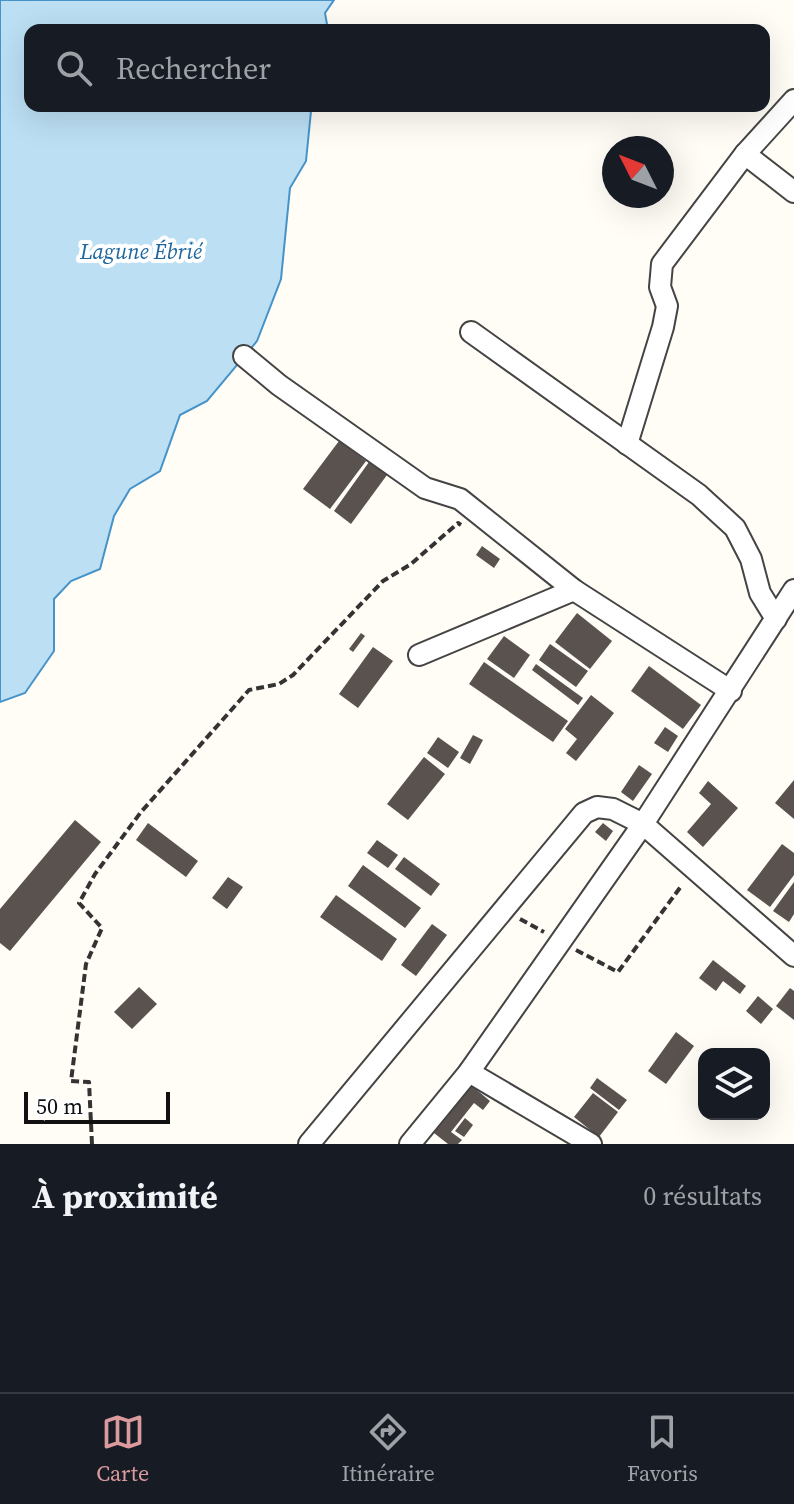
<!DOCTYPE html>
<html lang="fr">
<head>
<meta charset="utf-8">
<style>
  body { margin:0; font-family:"Source Serif 4",serif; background:#242831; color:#f1f3f6 }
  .controls { position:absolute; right:24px; bottom:24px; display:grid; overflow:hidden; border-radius:16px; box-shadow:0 8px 32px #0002 }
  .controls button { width:72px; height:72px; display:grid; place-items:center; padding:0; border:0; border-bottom:2px solid #363941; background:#171b24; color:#f1f3f6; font:40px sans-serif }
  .compass { position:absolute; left:602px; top:136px; width:72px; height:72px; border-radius:50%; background:#171b24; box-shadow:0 8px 32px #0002; rotate:312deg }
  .scale { position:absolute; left:24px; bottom:20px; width:146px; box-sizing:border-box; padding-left:8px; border:4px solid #111; border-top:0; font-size:22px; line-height:28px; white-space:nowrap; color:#111; -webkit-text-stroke:6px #fff; paint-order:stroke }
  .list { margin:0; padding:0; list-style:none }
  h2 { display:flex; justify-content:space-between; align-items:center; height:104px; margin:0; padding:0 32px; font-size:34px }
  h2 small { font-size:26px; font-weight:400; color:#9ea1a6 }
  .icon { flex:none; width:44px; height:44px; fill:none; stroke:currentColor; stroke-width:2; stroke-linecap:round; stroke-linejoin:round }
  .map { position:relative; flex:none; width:794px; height:1144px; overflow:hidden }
  .search { position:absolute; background:#171b24; box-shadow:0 8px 32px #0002; left:24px; right:24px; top:24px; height:88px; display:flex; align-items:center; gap:20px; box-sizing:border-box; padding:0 28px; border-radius:16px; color:#9ea1a6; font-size:30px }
  .sheet { height:248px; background:#171b24 }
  nav { display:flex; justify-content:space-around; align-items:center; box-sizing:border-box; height:112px; border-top:2px solid #363941; background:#171b24; font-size:22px; color:#9ea1a6 }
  nav a { display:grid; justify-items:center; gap:4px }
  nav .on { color:#da9a9e }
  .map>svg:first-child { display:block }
</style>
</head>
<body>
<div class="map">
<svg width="794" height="1144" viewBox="0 0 794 1144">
  <rect width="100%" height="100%" fill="#fffdf5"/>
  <!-- water -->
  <polygon fill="#bcdff4" stroke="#4593c9" stroke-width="2" points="0,0 334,0 325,13 328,30 30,30 30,106 310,106 311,111 306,161 290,188 281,279 257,341 207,401 180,415 160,471 130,489 114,516 100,569 71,581 54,599 54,651 25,693 0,702"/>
  <!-- building -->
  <g fill="#59524e">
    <polygon points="339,441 366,461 330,509 303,489"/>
    <polygon points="369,462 387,475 351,524 334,511"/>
    <polygon points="482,546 500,559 494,568 476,555"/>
    <polygon points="577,613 612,641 590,669 555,642"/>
    <polygon points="361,633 365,636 353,652 349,649"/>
    <polygon points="504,636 530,655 514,678 487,659"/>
    <polygon points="550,644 588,671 576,687 539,660"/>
    <polygon points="373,647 393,661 358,708 339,694"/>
    <polygon points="484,662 568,721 553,742 469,684"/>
    <polygon points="536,664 583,698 578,705 532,670"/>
    <polygon points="649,666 701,705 683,729 631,691"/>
    <polygon points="591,695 614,713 576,761 566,753 577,739 565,729"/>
    <polygon points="665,727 678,736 668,752 654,743"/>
    <polygon points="473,735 483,740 470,764 460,758"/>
    <polygon points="438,737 459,752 448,768 427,753"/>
    <polygon points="424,757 445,774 408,820 387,804"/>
    <polygon points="639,765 652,774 633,801 621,792"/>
    <polygon points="794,780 794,819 775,803"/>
    <polygon points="708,781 738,808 703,847 687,832 711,804 699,793"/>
    <polygon points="75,820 101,842 10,951 0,943 0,909"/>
    <polygon points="148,823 198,861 186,877 136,840"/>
    <polygon points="603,823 613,831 606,841 595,832"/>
    <polygon points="377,840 398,855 388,868 367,853"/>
    <polygon points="782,844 794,853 794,875 770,907 747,890"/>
    <polygon points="404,857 440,884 431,896 395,869"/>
    <polygon points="363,865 421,908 405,928 348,886"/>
    <polygon points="228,877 243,887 227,909 212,898"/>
    <polygon points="794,882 794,914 789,922 773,911"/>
    <polygon points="336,895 397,939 382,961 320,917"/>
    <polygon points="432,924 447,935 416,976 401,965"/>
    <polygon points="713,960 746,986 740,994 723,981 716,991 699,978"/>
    <polygon points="139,987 157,1004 132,1029 114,1012"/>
    <polygon points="790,988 794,991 794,1020 776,1006"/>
    <polygon points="758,996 773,1009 761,1024 746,1011"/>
    <polygon points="676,1032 694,1046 666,1084 648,1071"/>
    <polygon points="597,1078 627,1100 619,1110 590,1088"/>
    <polygon points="472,1086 490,1101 483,1110 474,1103 451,1132 462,1140 458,1144 448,1144 434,1133"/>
    <polygon points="593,1093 618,1112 599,1137 574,1117"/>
    <polygon points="465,1118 473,1125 464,1137 455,1131"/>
  </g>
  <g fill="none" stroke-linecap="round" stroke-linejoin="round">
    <defs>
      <g id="minor">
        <polyline points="745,154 794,192"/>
        <polyline points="471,332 699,495 735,528 751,559 760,593 776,619"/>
        <polyline points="244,356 279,385 425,488 460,499 574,590 731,691"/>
        <polyline points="627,444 663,327 667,306 660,287 662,264 745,154 794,100"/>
        <polyline points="419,655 574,590"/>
        <polyline points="469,1072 591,1144"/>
        <polyline points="309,1144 584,813 597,807 613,809 643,824 794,956"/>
        <polyline points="410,1144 469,1072 643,824 794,590"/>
      </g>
    </defs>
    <!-- minor casing -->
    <use href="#minor" stroke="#444" stroke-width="24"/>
    <!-- path -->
    <g stroke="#333" stroke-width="4" stroke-dasharray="8 4" stroke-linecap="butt">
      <polyline points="520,919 544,932"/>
      <polyline points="576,950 618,972 682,885"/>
      <polyline points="92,1144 89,1082 71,1081 86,964 102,928 79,903 95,874 141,812 249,690 279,684 293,675 383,581 411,564 458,523 461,525"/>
    </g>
    <!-- minor -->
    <use href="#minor" stroke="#fff" stroke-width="20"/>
  </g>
  <g text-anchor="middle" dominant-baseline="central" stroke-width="8" stroke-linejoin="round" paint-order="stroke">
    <!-- water labels -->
    <g font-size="22" font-style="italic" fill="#1d66a0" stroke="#fff">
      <text x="141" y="251">Lagune Ébrié</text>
    </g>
  </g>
</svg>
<div class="controls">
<button><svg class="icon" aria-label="layers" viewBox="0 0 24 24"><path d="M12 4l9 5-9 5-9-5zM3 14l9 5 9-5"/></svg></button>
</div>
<svg class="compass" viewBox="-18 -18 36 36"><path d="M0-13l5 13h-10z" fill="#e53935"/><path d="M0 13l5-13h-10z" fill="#9ea1a6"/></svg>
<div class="scale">50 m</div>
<div class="search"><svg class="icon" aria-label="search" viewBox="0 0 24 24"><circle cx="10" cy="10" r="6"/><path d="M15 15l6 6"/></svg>Rechercher</div>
</div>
<section class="sheet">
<h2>À proximité<small>0 résultats</small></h2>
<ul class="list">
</ul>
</section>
<nav>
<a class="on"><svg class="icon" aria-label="map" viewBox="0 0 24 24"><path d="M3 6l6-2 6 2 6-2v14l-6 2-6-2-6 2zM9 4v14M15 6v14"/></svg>Carte</a>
<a><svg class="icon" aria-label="directions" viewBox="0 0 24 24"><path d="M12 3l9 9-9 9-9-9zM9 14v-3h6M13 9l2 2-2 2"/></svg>Itinéraire</a>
<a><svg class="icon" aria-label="saved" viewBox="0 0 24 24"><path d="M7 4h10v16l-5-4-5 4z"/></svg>Favoris</a>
</nav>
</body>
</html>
